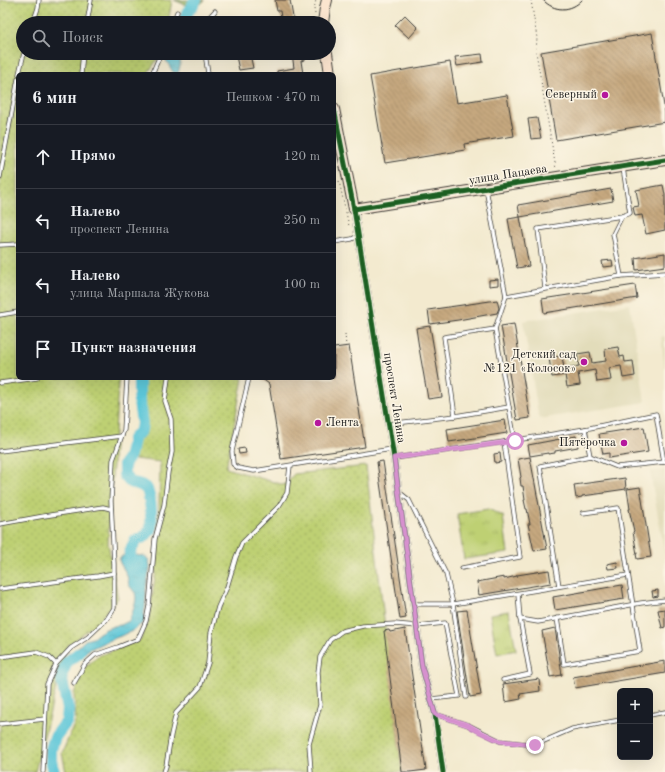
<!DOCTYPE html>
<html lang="ru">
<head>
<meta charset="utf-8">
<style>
  body { margin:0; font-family:"Old Standard TT",serif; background:#20242c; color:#f1f3f6 }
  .controls { position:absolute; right:12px; bottom:12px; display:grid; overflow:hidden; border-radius:6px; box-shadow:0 4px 16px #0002 }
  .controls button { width:36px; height:36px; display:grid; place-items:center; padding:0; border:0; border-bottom:1px solid #363941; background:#171b24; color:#f1f3f6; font:20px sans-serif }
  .stop { position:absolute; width:12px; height:12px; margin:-9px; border:3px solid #d690ce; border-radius:50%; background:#fff }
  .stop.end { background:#d690ce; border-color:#fff; box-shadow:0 1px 4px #0008 }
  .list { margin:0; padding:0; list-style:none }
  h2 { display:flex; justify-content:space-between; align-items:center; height:52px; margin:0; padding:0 16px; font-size:17px }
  h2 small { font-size:13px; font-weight:400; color:#9ea1a6 }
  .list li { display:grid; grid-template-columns:26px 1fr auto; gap:12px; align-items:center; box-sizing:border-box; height:64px; padding:0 16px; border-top:1px solid #363941 }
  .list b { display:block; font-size:15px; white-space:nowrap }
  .list p { margin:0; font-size:13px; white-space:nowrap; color:#9ea1a6 }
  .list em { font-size:13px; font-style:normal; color:#9ea1a6 }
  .icon { flex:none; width:22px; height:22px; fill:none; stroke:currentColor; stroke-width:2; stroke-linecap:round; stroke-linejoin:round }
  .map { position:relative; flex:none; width:665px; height:772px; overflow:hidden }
  .search { position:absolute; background:#171b24; box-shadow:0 4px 16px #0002; left:16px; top:16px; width:320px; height:44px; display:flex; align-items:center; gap:10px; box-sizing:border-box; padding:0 14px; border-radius:22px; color:#9ea1a6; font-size:15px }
  .panel { position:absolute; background:#171b24; box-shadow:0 4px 16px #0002; left:16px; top:72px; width:320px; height:308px; border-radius:6px }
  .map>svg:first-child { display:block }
</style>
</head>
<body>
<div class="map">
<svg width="665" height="772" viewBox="0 0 665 772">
  <defs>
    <pattern id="grass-dots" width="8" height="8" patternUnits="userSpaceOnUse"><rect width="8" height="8" fill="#bed073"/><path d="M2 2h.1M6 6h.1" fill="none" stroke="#a3b263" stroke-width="1.8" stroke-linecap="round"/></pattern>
    <pattern id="forest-firs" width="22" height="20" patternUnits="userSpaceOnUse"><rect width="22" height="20" fill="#96b265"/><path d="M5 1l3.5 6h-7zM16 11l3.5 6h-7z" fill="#7a9052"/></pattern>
    <pattern id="park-tufts" width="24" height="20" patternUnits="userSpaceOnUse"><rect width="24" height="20" fill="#bed073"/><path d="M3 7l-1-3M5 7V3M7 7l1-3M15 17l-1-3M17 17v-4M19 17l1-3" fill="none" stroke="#a3b263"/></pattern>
    <pattern id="water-ripples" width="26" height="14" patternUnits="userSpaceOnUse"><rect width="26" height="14" fill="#5cc6d8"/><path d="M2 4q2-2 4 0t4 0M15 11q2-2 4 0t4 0" fill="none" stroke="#4faab9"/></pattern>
    <pattern id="building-back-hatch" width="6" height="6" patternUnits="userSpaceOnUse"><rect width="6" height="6" fill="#c6a87f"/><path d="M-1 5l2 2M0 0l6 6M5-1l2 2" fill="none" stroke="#a08867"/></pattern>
  </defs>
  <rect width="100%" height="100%" fill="#fcf5e5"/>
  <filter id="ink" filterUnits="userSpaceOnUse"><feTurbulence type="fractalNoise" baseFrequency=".025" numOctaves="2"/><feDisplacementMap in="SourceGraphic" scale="8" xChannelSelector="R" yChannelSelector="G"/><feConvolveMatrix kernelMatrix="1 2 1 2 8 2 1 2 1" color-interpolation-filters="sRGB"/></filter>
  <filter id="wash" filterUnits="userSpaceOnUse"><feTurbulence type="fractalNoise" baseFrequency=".012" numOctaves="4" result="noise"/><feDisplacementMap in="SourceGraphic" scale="16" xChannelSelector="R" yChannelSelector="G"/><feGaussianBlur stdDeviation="0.9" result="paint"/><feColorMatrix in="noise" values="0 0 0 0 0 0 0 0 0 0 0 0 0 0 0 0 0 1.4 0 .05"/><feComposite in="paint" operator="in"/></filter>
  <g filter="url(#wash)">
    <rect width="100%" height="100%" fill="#f3eacf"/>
    <!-- built -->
    <g fill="#e2dcba">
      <polygon points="630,304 645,402 539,419 523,321"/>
      <polygon points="665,336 665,370 661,337"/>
      <polygon points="665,470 665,555 650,472"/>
    </g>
    <!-- grass -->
    <g fill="url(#grass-dots)" stroke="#6d7648">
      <polygon points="0,0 172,0 168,23 23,23 23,53 160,53 159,57 147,74 18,74 18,378 119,378 118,384 108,543 118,598 98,622 66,647 35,772 0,772"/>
      <polygon points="142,378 243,378 226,468 284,485 294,474 366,466 402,772 66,772 62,753 76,720 74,694 84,668 98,656 140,640 148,623 158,558 160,462 134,459"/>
    </g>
    <!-- forest -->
    <polygon fill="url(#forest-firs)" stroke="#596740" points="174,0 205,0 195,9"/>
    <!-- park -->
    <g fill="url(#park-tufts)" stroke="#6d7648">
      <polygon points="488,509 503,516 508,553 464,559 457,514"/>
      <polygon points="509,611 516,650 497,654 490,614"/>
    </g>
    <!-- water -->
    <g fill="url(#water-ripples)" stroke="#3c717a">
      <polygon points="181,13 194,19 197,23 177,23 178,19"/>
      <polygon points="168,53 183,53 180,62 180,66 178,73 173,72 166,60"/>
      <path d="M125 554 144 556 149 560 150 568 146 588V595L145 608 144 614 145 619 143 623 132 631 123 635 107 641 88 650 84 654 78 655 73 658 70 661 67 663 65 661 68 654 74 651 85 640 93 638 99 633 106 629 114 626 121 625 129 621C132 613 138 601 135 593 133 590 131 588 129 585 128 581 128 577 126 573 123 567 120 565 119 559Z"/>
    </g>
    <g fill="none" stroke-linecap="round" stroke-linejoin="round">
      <!-- river -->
      <g stroke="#5cc6d8" stroke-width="12">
        <polyline points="183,23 187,13 196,0"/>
        <path d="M132 571 130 552 136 540 144 537 151 529C152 515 151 502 147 489L141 485 130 482 124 475V465L130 455 133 439 141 430 142 423 139 402V378"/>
        <polyline points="54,772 51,761 51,749 55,737 67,721 68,709 61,676 67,662 79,653"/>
      </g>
    </g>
    <g id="blocks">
      <!-- building -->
      <g fill="url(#building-back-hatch)">
        <polygon points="275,0 290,0 294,23 282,23 280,11 277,11"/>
        <polygon points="405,15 418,28 409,38 395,25"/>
        <polygon points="652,33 665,112 665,122 556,140 541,52"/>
        <polygon points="292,53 304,53 305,60 301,61 303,74 277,74 277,71 294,68"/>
        <polygon points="250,54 253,68 239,70 236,56"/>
        <polygon points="482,54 483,62 457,66 455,57"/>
        <polygon points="450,62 457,103 507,95 514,136 464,144 465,150 385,163 370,76"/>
        <polygon points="537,118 541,138 531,139 528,119"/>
        <polygon points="663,185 665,195 665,230 646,234 642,215 635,216 633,207 639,206 636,190"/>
        <polygon points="611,189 613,201 520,217 518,205"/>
        <polygon points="520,217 529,266 517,268 508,219"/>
        <polygon points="665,253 665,266 636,270 635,258"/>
        <polygon points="612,260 613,266 603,267 602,261"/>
        <polygon points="498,279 498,285 489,286 489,280"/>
        <polygon points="635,285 637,298 544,313 542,299"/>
        <polygon points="497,300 499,308 497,313 458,320 430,324 428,310"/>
        <polygon points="514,324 530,418 517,420 501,326"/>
        <polygon points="430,326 442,397 428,399 419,348 416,328"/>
        <polygon points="349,346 365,447 281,459 269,384 261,378 334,378 334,348"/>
        <polygon points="618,347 620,357 624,356 625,362 633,361 635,376 623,378 621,366 609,368 611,380 597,382 595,370 578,373 580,385 567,387 565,375 552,377 549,358 562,356 564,368 579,366 577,354 590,352 592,363 606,361 605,349"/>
        <polygon points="505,420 507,433 449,442 447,429"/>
        <polygon points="644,427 648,452 609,458 609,453 603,454 599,434"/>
        <polygon points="576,436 578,447 555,451 555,453 548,454 548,453 530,456 528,445"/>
        <polygon points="245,448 246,453 239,454 238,449"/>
        <polygon points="500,453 501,462 495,463 494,454"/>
        <polygon points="530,457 547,549 534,551 528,524 530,524 527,509 526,509 524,500 525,500 523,486 521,486 520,478 521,477 518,459"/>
        <polygon points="383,461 406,618 400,619 377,462"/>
        <polygon points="625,478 626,489 605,492 605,493 582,496 582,497 576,498 574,485"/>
        <polygon points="640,487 651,557 637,559 636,554 637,554 633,532 634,531 629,509 630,509 627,489"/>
        <polygon points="617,562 618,568 608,569 607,564"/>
        <polygon points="549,570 551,583 479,595 477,582 504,577 504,579 517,576 517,575"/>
        <polygon points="622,585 624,599 555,610 553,597"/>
        <polygon points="658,590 658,596 653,597 652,591"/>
        <polygon points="665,609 665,627 662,628 658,610"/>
        <polygon points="467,610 481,695 470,697 457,611"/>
        <polygon points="555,628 562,675 550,677 542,631"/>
        <polygon points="405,629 426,770 410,772 402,772 384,631 389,630 390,632"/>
        <polygon points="665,661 665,673 575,688 573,677"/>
        <polygon points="539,679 540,691 520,694 521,699 505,702 503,684"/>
      </g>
    </g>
  </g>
  <g filter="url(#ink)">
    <use href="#blocks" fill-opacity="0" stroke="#3c3b37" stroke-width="1"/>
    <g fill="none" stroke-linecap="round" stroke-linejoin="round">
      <defs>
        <g id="lane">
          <polyline points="33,23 38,8 39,0"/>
          <polyline points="87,23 91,0"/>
          <polyline points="173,23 177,12"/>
          <polyline points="204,23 215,11"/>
          <polyline points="205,53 208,74"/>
          <polyline points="19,74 24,53"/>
          <polyline points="81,74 83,53"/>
          <polyline points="152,74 161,53"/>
          <polyline points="0,177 18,79"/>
          <polyline points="334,242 352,239 358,236"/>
          <polyline points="0,245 18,244"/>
          <polyline points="621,276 613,234 622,216"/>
          <polyline points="545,288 538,229 622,216 630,213 623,168"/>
          <polyline points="506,296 621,276 665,273"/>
          <polyline points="0,315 18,312"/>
          <polyline points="495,329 515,441"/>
          <polyline points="249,378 232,451 233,464 238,468 254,471 392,449"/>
          <polyline points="0,383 37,378"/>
          <polyline points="455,416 444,337 495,329 506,296 486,189"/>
          <polyline points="388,424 455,416 509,407"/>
          <polyline points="585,429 656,414 664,462"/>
          <polyline points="0,451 122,436"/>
          <polyline points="395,458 504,442 585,429 590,456"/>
          <polyline points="399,492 409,500 446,574 453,604 466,697"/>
          <polyline points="0,524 44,516 103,507 111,509"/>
          <polyline points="462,568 520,557 504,442"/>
          <polyline points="559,586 540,466 590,456 617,467 665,462"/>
          <polyline points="0,589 98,576 114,573"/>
          <polyline points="414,604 453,604 628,575"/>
          <polyline points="557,618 564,664 640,651 618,508 583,513"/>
          <polyline points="520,619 538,622 641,603 665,600"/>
          <polyline points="0,657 36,652 49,657 56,664"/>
          <polyline points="503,680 530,674 520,619 518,594"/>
          <polyline points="74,683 85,664 95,655 118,647 138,639 146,621 149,606 155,539 164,505 168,472 172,452 171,419 165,401 168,378"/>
          <polyline points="435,714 468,725 500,741 535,745 572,729 620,720"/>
          <polyline points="650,715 665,712"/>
          <polyline points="0,724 45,719"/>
          <polyline points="43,772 47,684 56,664 71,648 88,637 107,619 114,608 114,564 111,501 113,460 124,430 127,378"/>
          <polyline points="164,772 166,766 171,735 176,713 200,687 208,663 211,633 218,607 227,587 236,557 242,543 279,506 287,493 290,466"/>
          <polyline points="311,772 309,744 320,705 318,672 320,657 330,640 342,631 363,626 395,624 417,626 445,623 459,696 431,699"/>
        </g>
        <polyline id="street" points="354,209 394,458 422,667 435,714 443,772"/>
        <g id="secondary">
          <polyline points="323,23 325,8 327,0"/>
          <polyline points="327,53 330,74"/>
          <polyline points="334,109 354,209 665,160"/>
        </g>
      </defs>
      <!-- lane casing -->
      <use href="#lane" stroke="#3c3b37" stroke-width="5"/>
      <!-- street casing -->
      <use href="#street" stroke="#3c3b37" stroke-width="8"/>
      <!-- secondary casing -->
      <use href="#secondary" stroke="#3c3b37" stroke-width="12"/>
      <!-- path -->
      <g stroke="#3c3b37" stroke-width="1" stroke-dasharray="1 3" stroke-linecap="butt">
        <polyline points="531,0 537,38 536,52 556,169"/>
        <polyline points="315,14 314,9 316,0"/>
        <polyline points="339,181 349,226"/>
        <polyline points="345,334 346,346"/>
      </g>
      <!-- lane -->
      <use href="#lane" stroke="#fff" stroke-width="3.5"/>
      <!-- street -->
      <use href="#street" stroke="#fff" stroke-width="7"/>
      <!-- secondary -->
      <use href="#secondary" stroke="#fce5cf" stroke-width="10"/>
      <!-- tram -->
      <path stroke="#1c1c1c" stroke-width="1" d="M543 0C554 12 571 12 582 0"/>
      <defs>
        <g id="cycleway">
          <polyline points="334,109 354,209 394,458 422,667 435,714 443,772"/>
          <polyline points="354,209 665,160"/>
        </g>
      </defs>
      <!-- cycleway casing -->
      <use href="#cycleway" stroke="#fcf5e5" stroke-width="8"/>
      <!-- cycleway -->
      <use href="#cycleway" stroke="#1b5e20" stroke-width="5"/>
    </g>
  </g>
  <g fill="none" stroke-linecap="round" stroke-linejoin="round" filter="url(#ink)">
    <!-- route -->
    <polyline stroke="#d690ce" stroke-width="5" points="515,441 394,458 422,667 435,714 468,725 478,731 500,741 535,745"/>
  </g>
  <!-- markers -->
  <g fill="#b5179e" stroke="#fcf5e5" stroke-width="1.5">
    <circle cx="605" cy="95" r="4"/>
    <circle cx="584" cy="362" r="4"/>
    <circle cx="318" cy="423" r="4"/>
    <circle cx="624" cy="443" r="4"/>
  </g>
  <g text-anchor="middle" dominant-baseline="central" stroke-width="3" stroke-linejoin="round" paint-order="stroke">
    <!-- poi labels -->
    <g font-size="12" fill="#1c1c1c" stroke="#fcf5e5" text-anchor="end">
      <text x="597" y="95">Северный</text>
      <text x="576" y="355">Детский сад<tspan x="576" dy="14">№121 «Колосок»</tspan></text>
      <text x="326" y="423" text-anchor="start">Лента</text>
      <text x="616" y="443">Пятёрочка</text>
    </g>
    <!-- street labels -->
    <g font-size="12" fill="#1c1c1c" stroke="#fcf5e5">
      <text transform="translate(508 175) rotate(-9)">улица Пацаева</text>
      <text transform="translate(394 398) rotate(81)">проспект Ленина</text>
    </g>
  </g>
</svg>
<div class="controls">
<button>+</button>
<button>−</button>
</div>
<div class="stop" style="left:515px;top:441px"></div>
<div class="stop end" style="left:535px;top:745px"></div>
<div class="search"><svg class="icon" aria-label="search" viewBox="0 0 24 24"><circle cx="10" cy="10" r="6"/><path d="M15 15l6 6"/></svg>Поиск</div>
<section class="panel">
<h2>6 мин<small>Пешком · 470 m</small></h2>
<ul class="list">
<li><svg class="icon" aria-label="ahead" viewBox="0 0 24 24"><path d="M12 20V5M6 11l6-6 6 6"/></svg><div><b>Прямо</b></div><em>120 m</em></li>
<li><svg class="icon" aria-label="left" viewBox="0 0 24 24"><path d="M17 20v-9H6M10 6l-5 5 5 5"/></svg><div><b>Налево</b><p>проспект Ленина</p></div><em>250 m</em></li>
<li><svg class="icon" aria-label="left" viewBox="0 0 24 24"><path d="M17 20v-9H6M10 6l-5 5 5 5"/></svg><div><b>Налево</b><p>улица Маршала Жукова</p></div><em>100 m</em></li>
<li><svg class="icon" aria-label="arrive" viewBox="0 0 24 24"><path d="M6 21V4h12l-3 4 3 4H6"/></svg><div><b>Пункт назначения</b></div></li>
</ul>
</section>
</div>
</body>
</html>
